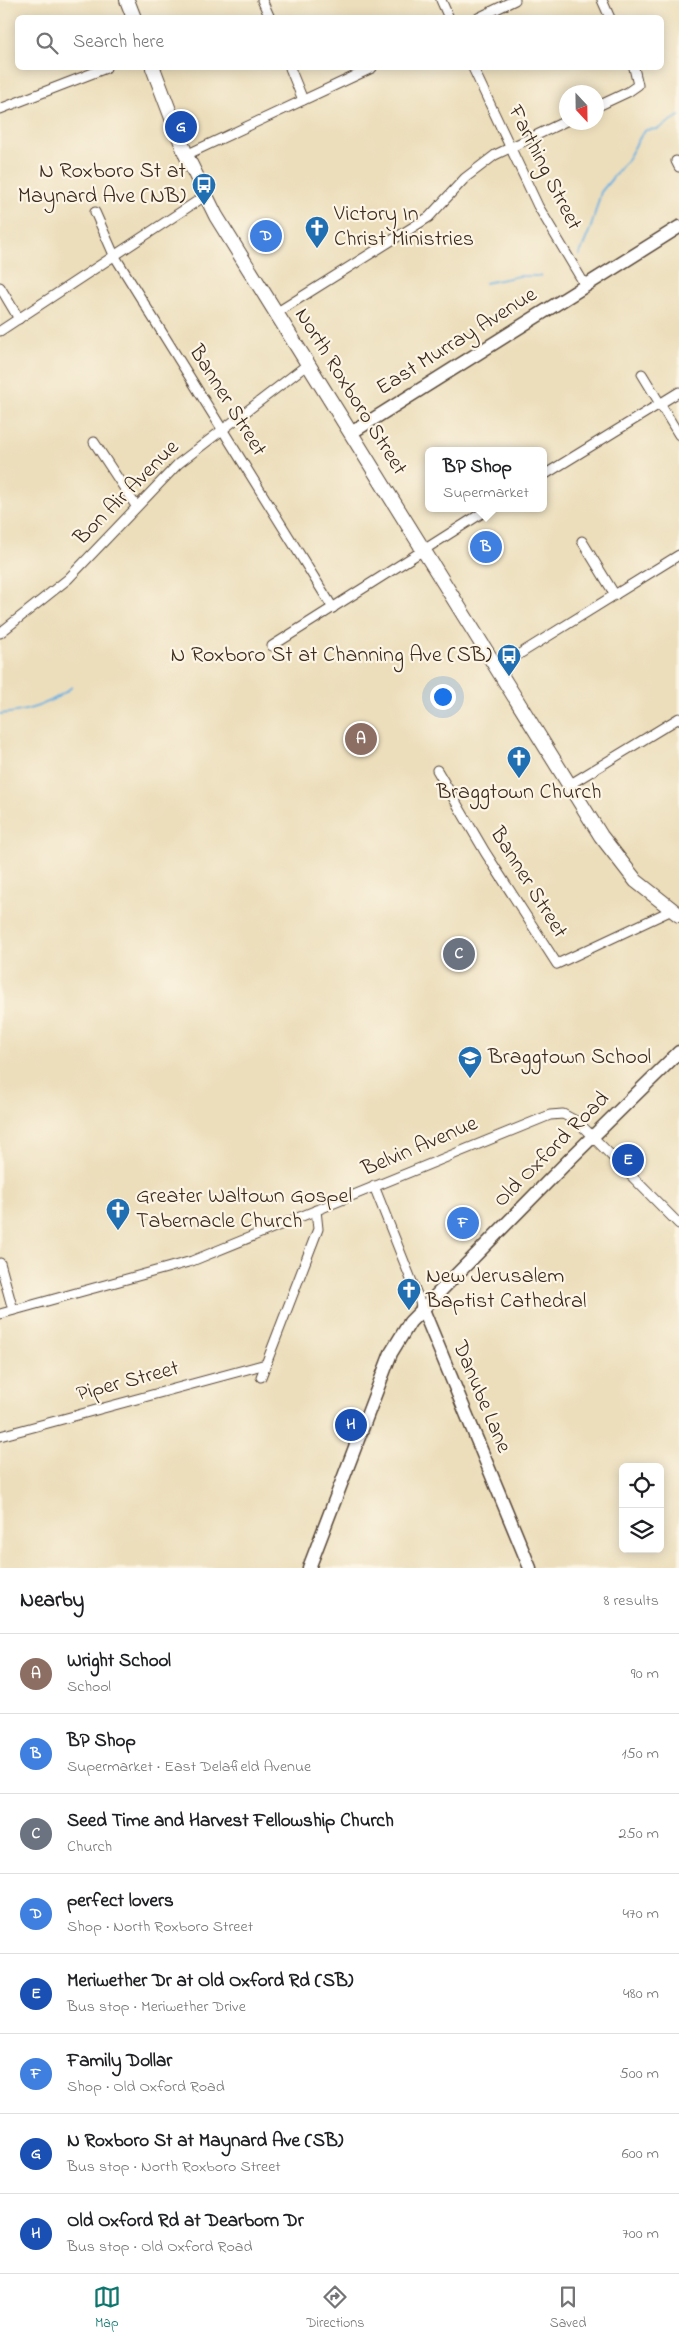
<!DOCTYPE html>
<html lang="en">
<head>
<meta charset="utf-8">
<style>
  body { margin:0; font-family:"Indie Flower",sans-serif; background:#f2f2f2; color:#202124 }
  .controls { position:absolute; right:15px; bottom:15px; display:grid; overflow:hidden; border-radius:8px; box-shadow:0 2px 12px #0003 }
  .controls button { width:45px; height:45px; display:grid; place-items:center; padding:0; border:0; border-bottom:1px solid #e0e0e0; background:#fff; color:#202124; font:25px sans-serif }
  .compass { position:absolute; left:559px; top:85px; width:45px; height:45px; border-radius:50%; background:#fff; box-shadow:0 2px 12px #0003; rotate:158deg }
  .you { position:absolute; left:442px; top:696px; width:18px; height:18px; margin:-12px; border:4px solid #fff; border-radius:50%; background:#1a73e8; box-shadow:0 0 0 8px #1a73e833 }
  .badge { display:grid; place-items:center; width:32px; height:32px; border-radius:50%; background:#0f766e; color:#fff; font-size:16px; font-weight:700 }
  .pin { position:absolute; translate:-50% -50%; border:2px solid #fff; box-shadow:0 1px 5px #0006 }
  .popup { position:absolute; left:425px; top:447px; width:122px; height:65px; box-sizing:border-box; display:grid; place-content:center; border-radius:8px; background:#fff; filter:drop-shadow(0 1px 4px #0005); font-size:16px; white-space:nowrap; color:#757577 }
  .popup b { font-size:19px; color:#202124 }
  .popup::after { content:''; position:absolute; left:50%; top:100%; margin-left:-10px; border:10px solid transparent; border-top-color:#fff }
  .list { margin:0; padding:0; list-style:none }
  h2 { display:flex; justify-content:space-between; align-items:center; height:65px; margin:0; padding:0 20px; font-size:21px }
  h2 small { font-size:16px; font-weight:400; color:#757577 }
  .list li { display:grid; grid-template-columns:32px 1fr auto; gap:15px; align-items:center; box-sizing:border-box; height:80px; padding:0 20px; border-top:1px solid #e0e0e0 }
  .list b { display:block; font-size:19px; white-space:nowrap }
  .list p { margin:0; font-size:16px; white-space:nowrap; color:#757577 }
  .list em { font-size:16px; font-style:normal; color:#757577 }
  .icon { flex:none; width:28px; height:28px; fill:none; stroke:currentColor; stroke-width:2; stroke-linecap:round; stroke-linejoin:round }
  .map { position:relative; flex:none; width:679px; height:1568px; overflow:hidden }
  .search { position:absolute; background:#fff; box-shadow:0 2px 12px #0003; left:15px; right:15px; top:15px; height:55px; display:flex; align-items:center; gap:12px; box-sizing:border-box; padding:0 18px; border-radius:8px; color:#757577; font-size:19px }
  .sheet { height:705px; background:#fff }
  nav { display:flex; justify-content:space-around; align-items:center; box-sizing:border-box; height:70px; border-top:1px solid #e0e0e0; background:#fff; font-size:14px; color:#757577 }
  nav a { display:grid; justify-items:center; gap:2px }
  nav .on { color:#0f766e }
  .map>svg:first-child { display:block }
</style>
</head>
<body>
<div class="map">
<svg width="679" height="1568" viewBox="0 0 679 1568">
  <rect width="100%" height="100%" fill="#fcf5e5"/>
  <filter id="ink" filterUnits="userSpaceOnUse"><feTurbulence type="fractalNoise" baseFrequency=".02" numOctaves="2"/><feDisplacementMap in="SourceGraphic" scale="10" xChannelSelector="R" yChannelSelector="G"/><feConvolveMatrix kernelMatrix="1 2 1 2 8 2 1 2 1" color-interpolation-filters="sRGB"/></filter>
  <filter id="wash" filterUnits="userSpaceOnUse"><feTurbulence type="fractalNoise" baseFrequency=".0096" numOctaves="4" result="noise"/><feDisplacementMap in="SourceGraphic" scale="20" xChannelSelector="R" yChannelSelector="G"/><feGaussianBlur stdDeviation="1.12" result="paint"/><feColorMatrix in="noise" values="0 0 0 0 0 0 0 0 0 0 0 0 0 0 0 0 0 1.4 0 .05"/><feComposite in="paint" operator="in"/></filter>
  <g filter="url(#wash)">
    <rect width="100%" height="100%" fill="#ecdebb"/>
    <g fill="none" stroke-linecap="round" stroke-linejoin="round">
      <!-- stream -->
      <g stroke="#6ab1e1" stroke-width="2">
        <polyline points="579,256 591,227 601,192 627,160 642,134 646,130 658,129 679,116"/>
        <polyline points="485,283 519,276 541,276"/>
        <path d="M0 714C27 712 51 704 72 687"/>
      </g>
    </g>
  </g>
  <g filter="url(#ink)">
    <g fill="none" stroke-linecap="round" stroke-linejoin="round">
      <defs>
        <g id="street">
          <polyline points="262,0 270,18"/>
          <polyline points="441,0 449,18"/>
          <polyline points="602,0 610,18"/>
          <polyline points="478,18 515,0"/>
          <polyline points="290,68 303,100"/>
          <polyline points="473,68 538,206 585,285"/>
          <polyline points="596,107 628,92 638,85 634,68"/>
          <polyline points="0,109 106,68"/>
          <polyline points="186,155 372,68"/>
          <polyline points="676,161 679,167"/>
          <polyline points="95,212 114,255 333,608"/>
          <polyline points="0,287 19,319"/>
          <polyline points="276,313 429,217 465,178 495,155 566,121"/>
          <polyline points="0,331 205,196"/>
          <polyline points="642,374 679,435"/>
          <polyline points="94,442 136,506"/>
          <polyline points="544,475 679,392"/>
          <polyline points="582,541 615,595"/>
          <polyline points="0,633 68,579 178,464 308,364"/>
          <polyline points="272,646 490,508"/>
          <polyline points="497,668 679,555"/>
          <polyline points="437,770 485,852 557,964 672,910"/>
          <polyline points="569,785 679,718"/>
          <polyline points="374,1186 422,1307"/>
          <polyline points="0,1263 13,1310"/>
          <polyline points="0,1314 192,1261 550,1115 563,1114 578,1122 679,1224"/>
          <polyline points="261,1377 318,1229 316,1210"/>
          <polyline points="0,1436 266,1364"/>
        </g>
        <g id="secondary">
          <polyline points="351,433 679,227"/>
          <polyline points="422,1307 530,1568"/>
          <polyline points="309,1568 391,1353 410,1322 572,1157 679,1052"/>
        </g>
        <g id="primary">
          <polyline points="127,0 134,18"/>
          <polyline points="153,68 186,155 216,216 601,836 636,881 679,915"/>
        </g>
      </defs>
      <!-- street casing -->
      <use href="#street" stroke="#564536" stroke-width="11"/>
      <!-- secondary casing -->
      <use href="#secondary" stroke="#564536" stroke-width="15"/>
      <!-- primary casing -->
      <use href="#primary" stroke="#564536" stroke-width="16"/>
      <!-- street -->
      <use href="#street" stroke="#fff" stroke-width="9"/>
      <!-- secondary -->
      <use href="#secondary" stroke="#fff" stroke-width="12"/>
      <!-- primary -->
      <use href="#primary" stroke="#fff" stroke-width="14"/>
    </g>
  </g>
  <!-- icons -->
  <defs>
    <symbol id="bus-pin" viewBox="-11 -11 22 30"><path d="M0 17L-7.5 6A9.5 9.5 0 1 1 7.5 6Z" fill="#1f6fb2" stroke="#fcf5e5"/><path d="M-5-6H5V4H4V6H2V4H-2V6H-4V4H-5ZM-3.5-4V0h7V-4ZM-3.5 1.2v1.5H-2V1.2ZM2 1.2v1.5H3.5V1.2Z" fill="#fff"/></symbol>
    <symbol id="church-pin" viewBox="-11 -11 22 30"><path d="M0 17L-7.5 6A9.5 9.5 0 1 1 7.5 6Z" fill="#1f6fb2" stroke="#fcf5e5"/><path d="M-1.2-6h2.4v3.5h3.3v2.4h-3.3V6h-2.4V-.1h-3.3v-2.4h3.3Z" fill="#fff"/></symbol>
    <symbol id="school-pin" viewBox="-11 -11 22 30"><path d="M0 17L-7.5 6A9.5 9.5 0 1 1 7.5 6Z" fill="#1f6fb2" stroke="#fcf5e5"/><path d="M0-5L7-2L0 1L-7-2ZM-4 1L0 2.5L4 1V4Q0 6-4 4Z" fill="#fff"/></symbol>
  </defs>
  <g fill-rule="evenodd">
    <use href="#bus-pin" x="190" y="171" width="28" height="38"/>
    <use href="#church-pin" x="303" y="214" width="28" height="38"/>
    <use href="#bus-pin" x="495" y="642" width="28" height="38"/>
    <use href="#church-pin" x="505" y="744" width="28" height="38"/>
    <use href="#school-pin" x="456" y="1044" width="28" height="38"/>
    <use href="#church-pin" x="104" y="1196" width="28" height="38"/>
    <use href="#church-pin" x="395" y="1276" width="28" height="38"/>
  </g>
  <g text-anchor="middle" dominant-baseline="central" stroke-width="4.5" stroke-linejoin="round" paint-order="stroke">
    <!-- street labels -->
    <g font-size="22" fill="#3b2a1e" stroke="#fcf5e5">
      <text transform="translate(544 168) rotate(63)">Farthing Street</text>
      <text transform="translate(457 342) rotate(-32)">East Murray Avenue</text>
      <text transform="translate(350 392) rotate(58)">North Roxboro Street</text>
      <text transform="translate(227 401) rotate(58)">Banner Street</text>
      <text transform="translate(127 493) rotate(-45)">Bon Air Avenue</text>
      <text transform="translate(528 883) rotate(58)">Banner Street</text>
      <text transform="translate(420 1147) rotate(-23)">Belvin Avenue</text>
      <text transform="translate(552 1150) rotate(-45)">Old Oxford Road</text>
      <text transform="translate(128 1382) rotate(-15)">Piper Street</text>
      <text transform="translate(481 1397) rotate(67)">Danube Lane</text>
    </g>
    <!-- poi labels -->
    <g font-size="22" fill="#3b2a1e" stroke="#fcf5e5" text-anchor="start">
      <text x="186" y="172" text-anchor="end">N Roxboro St at<tspan x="186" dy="25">Maynard Ave (NB)</tspan></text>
      <text x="334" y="215">Victory In<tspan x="334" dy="25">Christ Ministries</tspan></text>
      <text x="492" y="656" text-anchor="end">N Roxboro St at Channing Ave (SB)</text>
      <text x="519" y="793" text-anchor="middle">Braggtown Church</text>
      <text x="488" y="1058">Braggtown School</text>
      <text x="136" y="1197">Greater Waltown Gospel<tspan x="136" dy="25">Tabernacle Church</tspan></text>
      <text x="426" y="1277">New Jerusalem<tspan x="426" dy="25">Baptist Cathedral</tspan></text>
    </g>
  </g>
</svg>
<div class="controls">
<button><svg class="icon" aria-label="locate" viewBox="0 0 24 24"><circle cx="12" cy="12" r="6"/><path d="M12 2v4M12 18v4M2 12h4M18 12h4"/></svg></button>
<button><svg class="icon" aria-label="layers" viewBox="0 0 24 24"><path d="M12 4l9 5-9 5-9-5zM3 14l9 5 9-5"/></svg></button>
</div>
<svg class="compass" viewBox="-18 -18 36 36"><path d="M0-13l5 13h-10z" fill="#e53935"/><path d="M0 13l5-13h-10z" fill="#757577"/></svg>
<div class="you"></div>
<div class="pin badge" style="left:361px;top:739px;background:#8d6e63">A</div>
<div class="pin badge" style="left:486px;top:547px;background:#3f7fe0">B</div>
<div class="popup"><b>BP Shop</b>Supermarket</div>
<div class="pin badge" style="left:459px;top:954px;background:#6b7280">C</div>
<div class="pin badge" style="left:266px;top:236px;background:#3f7fe0">D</div>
<div class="pin badge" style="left:628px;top:1160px;background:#1a4fb4">E</div>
<div class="pin badge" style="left:463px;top:1223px;background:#3f7fe0">F</div>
<div class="pin badge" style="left:181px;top:127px;background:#1a4fb4">G</div>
<div class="pin badge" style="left:351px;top:1425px;background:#1a4fb4">H</div>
<div class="search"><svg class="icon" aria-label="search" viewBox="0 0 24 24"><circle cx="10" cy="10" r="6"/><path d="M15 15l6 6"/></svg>Search here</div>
</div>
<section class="sheet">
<h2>Nearby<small>8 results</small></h2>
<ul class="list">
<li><span class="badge" style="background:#8d6e63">A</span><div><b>Wright School</b><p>School</p></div><em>90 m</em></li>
<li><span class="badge" style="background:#3f7fe0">B</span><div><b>BP Shop</b><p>Supermarket · East Delafield Avenue</p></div><em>150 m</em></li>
<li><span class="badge" style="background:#6b7280">C</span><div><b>Seed Time and Harvest Fellowship Church</b><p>Church</p></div><em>250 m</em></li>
<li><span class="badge" style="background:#3f7fe0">D</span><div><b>perfect lovers</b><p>Shop · North Roxboro Street</p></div><em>470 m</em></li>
<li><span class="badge" style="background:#1a4fb4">E</span><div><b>Meriwether Dr at Old Oxford Rd (SB)</b><p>Bus stop · Meriwether Drive</p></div><em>480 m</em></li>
<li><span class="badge" style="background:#3f7fe0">F</span><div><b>Family Dollar</b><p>Shop · Old Oxford Road</p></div><em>500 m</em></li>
<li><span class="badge" style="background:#1a4fb4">G</span><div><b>N Roxboro St at Maynard Ave (SB)</b><p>Bus stop · North Roxboro Street</p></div><em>600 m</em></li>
<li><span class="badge" style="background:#1a4fb4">H</span><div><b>Old Oxford Rd at Dearborn Dr</b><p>Bus stop · Old Oxford Road</p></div><em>700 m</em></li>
</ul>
</section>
<nav>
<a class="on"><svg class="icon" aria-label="map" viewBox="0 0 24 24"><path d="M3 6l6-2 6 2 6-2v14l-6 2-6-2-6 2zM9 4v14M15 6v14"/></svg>Map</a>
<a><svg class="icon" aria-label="directions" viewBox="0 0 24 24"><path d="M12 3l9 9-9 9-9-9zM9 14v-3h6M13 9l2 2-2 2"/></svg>Directions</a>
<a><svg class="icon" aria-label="saved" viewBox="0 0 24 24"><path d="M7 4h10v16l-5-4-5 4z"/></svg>Saved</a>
</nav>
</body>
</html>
